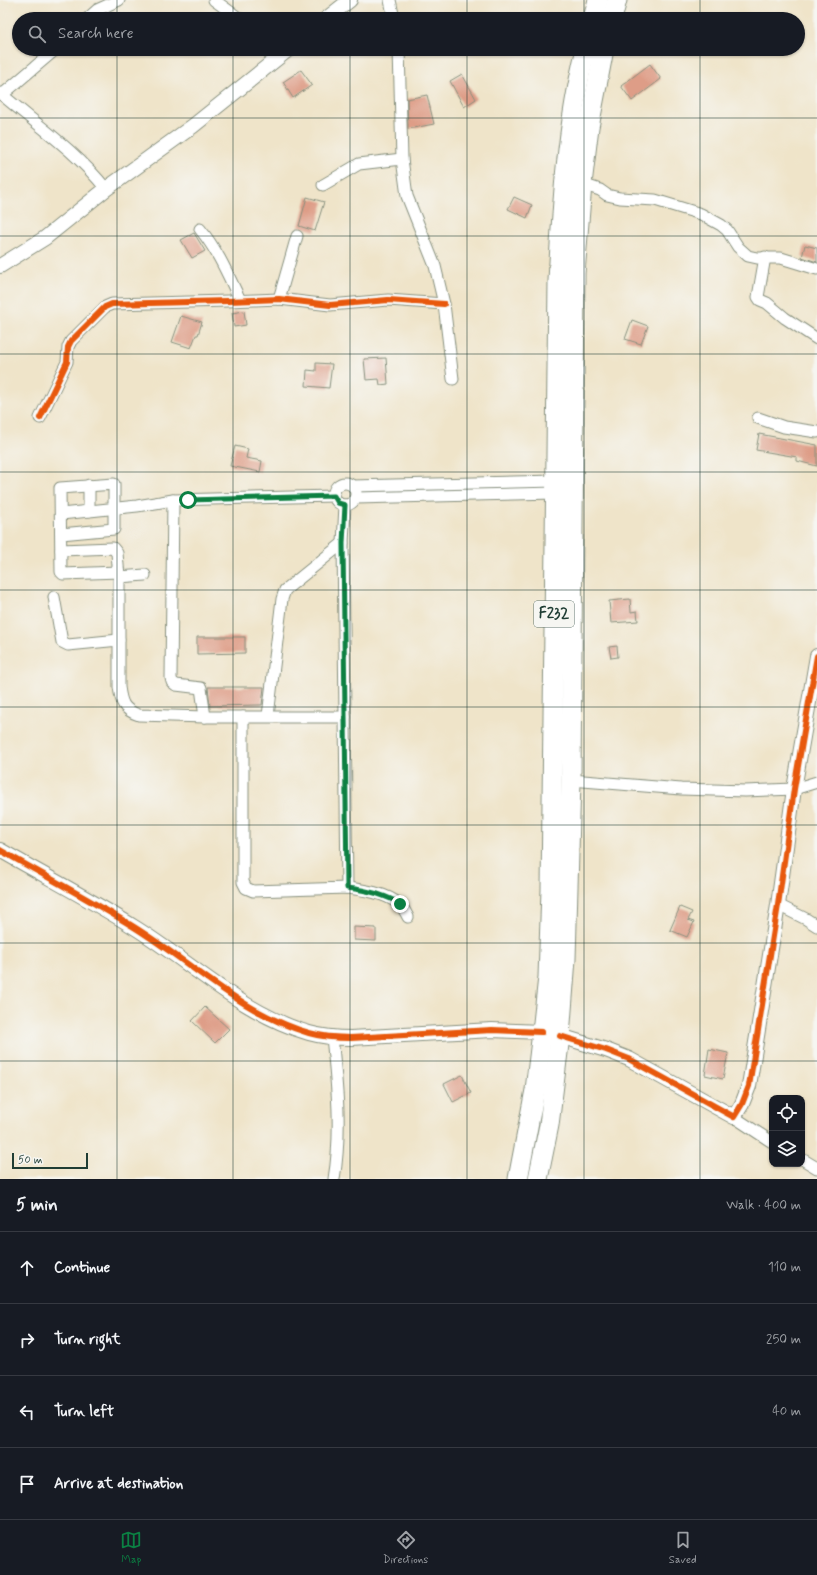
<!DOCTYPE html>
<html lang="en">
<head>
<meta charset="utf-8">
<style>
  body { margin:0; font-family:Mynerve,sans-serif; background:#20242c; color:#f1f3f6 }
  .controls { position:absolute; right:12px; bottom:12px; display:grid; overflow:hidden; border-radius:8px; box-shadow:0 1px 3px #0004 }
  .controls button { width:36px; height:36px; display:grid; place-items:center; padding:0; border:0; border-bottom:1px solid #363941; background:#171b24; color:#f1f3f6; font:20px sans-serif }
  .scale { position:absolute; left:12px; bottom:10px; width:76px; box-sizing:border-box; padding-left:4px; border:2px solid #1f3d34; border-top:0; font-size:11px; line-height:14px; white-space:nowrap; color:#1f3d34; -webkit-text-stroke:3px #f6f6f2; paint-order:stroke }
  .stop { position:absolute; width:12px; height:12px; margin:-9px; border:3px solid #0b8043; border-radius:50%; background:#fff }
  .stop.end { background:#0b8043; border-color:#fff; box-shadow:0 1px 4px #0008 }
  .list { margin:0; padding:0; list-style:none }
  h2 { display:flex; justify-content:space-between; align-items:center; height:52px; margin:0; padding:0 16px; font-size:17px }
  h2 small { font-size:13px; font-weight:400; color:#9ea1a6 }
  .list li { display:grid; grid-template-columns:26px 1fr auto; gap:12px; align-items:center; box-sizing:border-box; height:72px; padding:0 16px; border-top:1px solid #363941 }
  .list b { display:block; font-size:15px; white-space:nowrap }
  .list em { font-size:13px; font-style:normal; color:#9ea1a6 }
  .icon { flex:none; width:22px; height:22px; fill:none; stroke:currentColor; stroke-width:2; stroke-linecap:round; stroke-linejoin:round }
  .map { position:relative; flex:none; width:817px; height:1179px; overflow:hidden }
  .search { position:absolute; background:#171b24; box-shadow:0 1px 3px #0004; left:12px; right:12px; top:12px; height:44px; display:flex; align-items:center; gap:10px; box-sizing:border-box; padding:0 14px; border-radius:22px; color:#9ea1a6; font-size:15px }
  .sheet { height:340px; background:#171b24 }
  nav { display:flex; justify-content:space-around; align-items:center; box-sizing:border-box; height:56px; border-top:1px solid #363941; background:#171b24; font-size:11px; color:#9ea1a6 }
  nav a { display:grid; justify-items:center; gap:2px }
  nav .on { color:#0b8043 }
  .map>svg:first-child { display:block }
</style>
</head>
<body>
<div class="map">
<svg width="817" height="1179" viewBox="0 0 817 1179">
  <rect width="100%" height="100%" fill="#f6f6f2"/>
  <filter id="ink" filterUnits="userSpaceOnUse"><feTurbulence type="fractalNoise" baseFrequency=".025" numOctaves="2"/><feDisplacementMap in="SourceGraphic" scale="8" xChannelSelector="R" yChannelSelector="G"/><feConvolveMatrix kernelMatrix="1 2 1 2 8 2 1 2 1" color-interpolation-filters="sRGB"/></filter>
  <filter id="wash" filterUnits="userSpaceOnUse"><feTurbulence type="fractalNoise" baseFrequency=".012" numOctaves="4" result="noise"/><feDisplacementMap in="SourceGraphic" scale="16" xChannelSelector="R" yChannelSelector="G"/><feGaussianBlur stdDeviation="0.9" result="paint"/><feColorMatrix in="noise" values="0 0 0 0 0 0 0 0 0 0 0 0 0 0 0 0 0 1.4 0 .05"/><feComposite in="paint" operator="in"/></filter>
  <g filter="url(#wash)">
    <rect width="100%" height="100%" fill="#efe4c9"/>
    <g id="blocks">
      <!-- building -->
      <g fill="#de9d87">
        <polygon points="650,64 661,79 632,101 621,86"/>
        <polygon points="301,70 312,85 293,98 283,82"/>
        <polygon points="462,74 476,99 464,107 450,81"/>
        <polygon points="427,95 434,124 408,129 407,99"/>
        <polygon points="307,197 324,202 315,231 299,226"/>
        <polygon points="514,197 532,205 527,218 508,209"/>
        <polygon points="194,233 205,251 192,258 181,240"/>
        <polygon points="805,245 817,248 817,262 802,257"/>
        <polygon points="244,311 246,325 234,327 232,313"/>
        <polygon points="181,316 202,322 198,335 196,335 191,348 172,342"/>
        <polygon points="632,320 648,326 641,344 625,339"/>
        <polygon points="386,358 388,384 380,385 379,379 366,380 364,359"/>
        <polygon points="316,363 332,364 329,388 306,386 307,370 316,371"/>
        <polygon points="759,434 817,445 817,466 797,461 797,457 756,450"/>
        <polygon points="235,446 248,449 246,458 262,461 260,472 230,466"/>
        <polygon points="630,599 631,612 637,611 638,621 611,623 609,601"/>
        <polygon points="197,637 245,637 245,653 197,654"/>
        <polygon points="617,646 618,657 611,658 609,647"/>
        <polygon points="208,687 264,687 262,705 210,706"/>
        <polygon points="680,907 692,912 688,920 694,922 687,937 670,930"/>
        <polygon points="354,927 376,928 376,941 354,940"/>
        <polygon points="205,1007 229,1029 215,1043 192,1021"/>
        <polygon points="709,1049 728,1053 723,1079 705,1075"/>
        <polygon points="462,1075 471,1093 453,1102 444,1084"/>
      </g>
    </g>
  </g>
  <g filter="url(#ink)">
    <use href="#blocks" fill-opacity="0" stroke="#87907e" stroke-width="1"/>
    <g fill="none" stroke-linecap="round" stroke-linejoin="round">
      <defs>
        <g id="minor">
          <polyline points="214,0 240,19"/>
          <polyline points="390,0 394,19"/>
          <polyline points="87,19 97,10 119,0"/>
          <polyline points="399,49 402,159 407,196 435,266 444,304 453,379"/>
          <path d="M0 93C36 124 76 151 106 189"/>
          <polyline points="2,95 56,49"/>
          <polyline points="582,184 600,190 607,195 620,198 655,200 701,214 721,225 727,230 738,247 748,256 757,258 781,258 817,269"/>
          <polyline points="323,185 359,164 402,159"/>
          <path d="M200 229C218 251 228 275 240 300"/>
          <polyline points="765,257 758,297 760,300 767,303 785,318 817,339"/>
          <polyline points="279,299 297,236"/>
          <polyline points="40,418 67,362 68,347 71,341 105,307 112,304 228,301 279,299 330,305 388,300 444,304"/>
          <polyline points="758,418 784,427 817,432"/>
          <circle cx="345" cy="494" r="11"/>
          <polyline points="89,485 89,511"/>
          <polyline points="353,486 556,481"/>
          <polyline points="356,498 555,493"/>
          <polyline points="173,500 171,678 172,682 176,685 201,688 205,717"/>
          <polyline points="345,505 343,543 347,888"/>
          <polyline points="61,514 137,506 173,500 334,496"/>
          <polyline points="61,534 114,529 114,484 60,488 61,572 63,574 119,572"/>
          <path d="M61 550 113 548 117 553 119 577V687C121 702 123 710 139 715L205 717H345"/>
          <polyline points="119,577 145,575"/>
          <polyline points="54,597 62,642 68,645 119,640"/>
          <polyline points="268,716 282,599 285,590 343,543"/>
          <path d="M243 717V882L246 888 253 891 347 888C364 890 386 893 399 904 403 907 406 913 408 917"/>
          <polyline points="571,780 681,789 745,791 794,789 817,782"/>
          <polyline points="778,905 806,919 817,926"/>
          <path d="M332 1037C337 1085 342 1131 334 1179"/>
          <polyline points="734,1117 772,1142"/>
          <polyline points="802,1159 817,1168"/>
        </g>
        <g id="tertiary">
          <polyline points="326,19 350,0"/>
          <polyline points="0,266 45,238 106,189 193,126 289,49"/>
          <path d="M0 850C45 876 91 900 134 927 192 963 243 1014 309 1033 323 1037 337 1038 351 1038L492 1030 542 1032"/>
          <polyline points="560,1036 606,1050 629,1059 734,1117 742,1104 749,1086 778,905 794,789 817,656"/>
        </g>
        <g id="trunk">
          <polyline points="593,19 598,0"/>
          <polyline points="612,19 617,0"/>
          <path d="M518 1179 535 1090 542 1032 548 977 551 890 558 281C562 203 567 124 586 49"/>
          <polyline points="538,1179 549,1125 560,1036 566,959 571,780 575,273 582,184 589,127 604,49"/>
        </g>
      </defs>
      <!-- minor casing -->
      <use href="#minor" stroke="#87907e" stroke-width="13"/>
      <!-- tertiary casing -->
      <use href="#tertiary" stroke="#87907e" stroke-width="16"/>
      <!-- trunk casing -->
      <use href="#trunk" stroke="#87907e" stroke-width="21"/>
      <!-- minor -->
      <use href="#minor" stroke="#fff" stroke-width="11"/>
      <!-- tertiary -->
      <use href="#tertiary" stroke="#fff" stroke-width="14"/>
      <!-- trunk -->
      <use href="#trunk" stroke="#fff" stroke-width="19"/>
      <defs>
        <g id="cycleway">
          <polyline points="40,418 67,362 68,347 71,341 105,307 112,304 228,301 279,299 330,305 388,300 444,304"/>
          <path d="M0 850C45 876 91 900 134 927 192 963 243 1014 309 1033 323 1037 337 1038 351 1038L492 1030 542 1032"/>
          <polyline points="560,1036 606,1050 629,1059 734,1117 742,1104 749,1086 778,905 794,789 817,656"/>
        </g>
      </defs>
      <!-- cycleway casing -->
      <use href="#cycleway" stroke="#f6f6f2" stroke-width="8"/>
      <!-- cycleway -->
      <use href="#cycleway" stroke="#e8590c" stroke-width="6"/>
    </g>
  </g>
  <g fill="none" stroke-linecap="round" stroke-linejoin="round" filter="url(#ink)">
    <!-- route -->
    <path stroke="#0b8043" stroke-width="5" d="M188 500 334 496 338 503 345 505 343 543 347 888C366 890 384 894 400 904"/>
  </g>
  <!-- grid -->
  <path fill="none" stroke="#1f3d34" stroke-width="1" stroke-opacity="0.55" d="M117 0V19M233 0V19M350 0V19M467 0V19M584 0V19M700 0V19M117 49V1179M233 49V1179M350 49V1179M467 49V1179M584 49V1179M700 49V1179M0 118H817M0 236H817M0 354H817M0 472H817M0 590H817M0 707H817M0 825H817M0 943H817M0 1061H817"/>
  <g text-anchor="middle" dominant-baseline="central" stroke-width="4" stroke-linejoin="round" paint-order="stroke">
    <!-- shield labels -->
    <rect fill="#f6f6f2" stroke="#60746d" stroke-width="1" x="534" y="601" width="40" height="26" rx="3"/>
    <g font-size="15" font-weight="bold" fill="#1f3d34">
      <text x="554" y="614">F232</text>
    </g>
  </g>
</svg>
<div class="controls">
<button><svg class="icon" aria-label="locate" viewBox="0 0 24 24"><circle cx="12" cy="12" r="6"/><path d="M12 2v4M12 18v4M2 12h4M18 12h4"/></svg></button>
<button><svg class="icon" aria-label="layers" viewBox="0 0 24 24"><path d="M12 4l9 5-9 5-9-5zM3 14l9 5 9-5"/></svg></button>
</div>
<div class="scale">50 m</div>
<div class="stop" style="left:188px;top:500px"></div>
<div class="stop end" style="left:400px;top:904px"></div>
<div class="search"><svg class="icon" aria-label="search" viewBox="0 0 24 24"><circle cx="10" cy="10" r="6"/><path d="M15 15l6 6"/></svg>Search here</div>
</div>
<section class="sheet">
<h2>5 min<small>Walk · 400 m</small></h2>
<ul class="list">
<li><svg class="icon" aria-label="ahead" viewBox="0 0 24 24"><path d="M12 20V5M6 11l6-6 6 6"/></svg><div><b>Continue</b></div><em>110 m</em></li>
<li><svg class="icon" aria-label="right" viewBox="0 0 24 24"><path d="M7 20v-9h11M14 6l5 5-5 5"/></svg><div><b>Turn right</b></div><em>250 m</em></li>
<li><svg class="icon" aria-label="left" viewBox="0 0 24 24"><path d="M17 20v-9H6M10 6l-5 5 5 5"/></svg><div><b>Turn left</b></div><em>40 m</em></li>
<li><svg class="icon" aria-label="arrive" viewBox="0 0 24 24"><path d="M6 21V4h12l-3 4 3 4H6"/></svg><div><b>Arrive at destination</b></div></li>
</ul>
</section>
<nav>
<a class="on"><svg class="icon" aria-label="map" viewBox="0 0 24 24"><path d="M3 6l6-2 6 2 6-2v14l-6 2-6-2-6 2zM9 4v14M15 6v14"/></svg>Map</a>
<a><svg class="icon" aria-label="directions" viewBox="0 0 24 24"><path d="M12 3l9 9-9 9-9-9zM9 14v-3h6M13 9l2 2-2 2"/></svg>Directions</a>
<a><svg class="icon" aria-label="saved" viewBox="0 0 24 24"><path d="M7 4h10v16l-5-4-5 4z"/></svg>Saved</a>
</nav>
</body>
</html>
